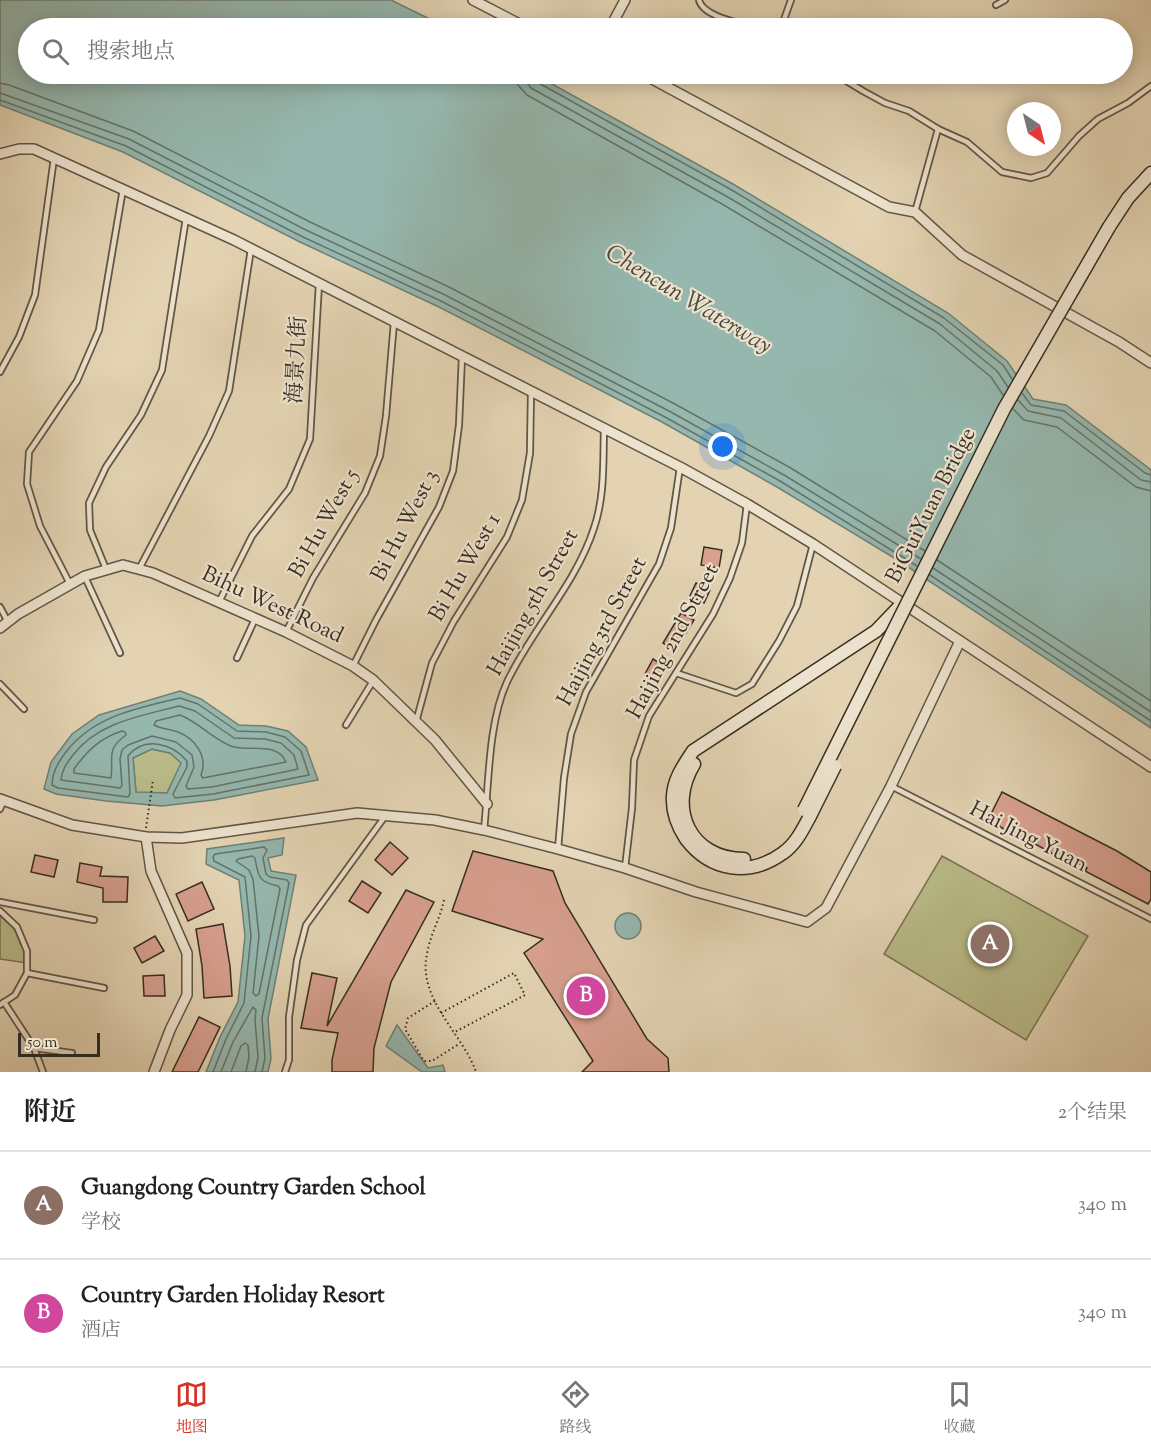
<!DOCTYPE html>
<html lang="zh">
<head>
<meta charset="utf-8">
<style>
  body { margin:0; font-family:"Sorts Mill Goudy","Noto Serif SC",serif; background:#f2f2f2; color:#222 }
  .compass { position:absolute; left:1007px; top:102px; width:54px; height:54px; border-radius:50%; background:#fff; box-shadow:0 3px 15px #0003; rotate:145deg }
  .scale { position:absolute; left:18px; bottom:15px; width:82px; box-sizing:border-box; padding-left:6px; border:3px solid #362d22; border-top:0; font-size:16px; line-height:21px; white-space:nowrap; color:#362d22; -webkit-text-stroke:4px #ede2cd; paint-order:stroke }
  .you { position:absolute; left:723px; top:447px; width:21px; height:21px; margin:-15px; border:4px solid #fff; border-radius:50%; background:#1a73e8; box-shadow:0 0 0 9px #1a73e833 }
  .badge { display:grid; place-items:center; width:39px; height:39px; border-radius:50%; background:#d93025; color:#fff; font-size:20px; font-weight:700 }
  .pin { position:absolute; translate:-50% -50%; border:3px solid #fff; box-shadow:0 2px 6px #0006 }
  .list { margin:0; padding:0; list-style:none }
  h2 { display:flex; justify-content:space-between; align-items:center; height:78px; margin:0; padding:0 24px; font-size:26px }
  h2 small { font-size:20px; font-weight:400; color:#767676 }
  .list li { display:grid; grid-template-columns:39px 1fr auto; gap:18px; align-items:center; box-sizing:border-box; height:108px; padding:0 24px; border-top:2px solid #e0e0e0 }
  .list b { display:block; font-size:22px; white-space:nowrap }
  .list p { margin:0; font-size:20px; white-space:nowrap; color:#767676 }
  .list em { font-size:20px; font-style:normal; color:#767676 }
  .icon { flex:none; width:33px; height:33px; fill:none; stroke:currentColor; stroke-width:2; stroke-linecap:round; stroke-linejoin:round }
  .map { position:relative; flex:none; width:1151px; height:1072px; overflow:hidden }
  .search { position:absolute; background:#fff; box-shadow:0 3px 15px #0003; left:18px; right:18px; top:18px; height:66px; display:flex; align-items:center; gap:15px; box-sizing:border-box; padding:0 21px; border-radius:33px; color:#767676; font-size:22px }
  .sheet { height:294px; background:#fff }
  nav { display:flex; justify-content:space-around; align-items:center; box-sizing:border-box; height:84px; border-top:2px solid #e0e0e0; background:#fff; font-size:16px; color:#767676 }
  nav a { display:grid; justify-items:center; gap:3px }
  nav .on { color:#d93025 }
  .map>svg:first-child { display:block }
</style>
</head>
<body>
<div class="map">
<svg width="1151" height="1072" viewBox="0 0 1151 1072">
  <rect width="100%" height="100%" fill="#e3d3b2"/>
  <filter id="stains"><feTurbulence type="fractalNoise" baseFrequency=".00333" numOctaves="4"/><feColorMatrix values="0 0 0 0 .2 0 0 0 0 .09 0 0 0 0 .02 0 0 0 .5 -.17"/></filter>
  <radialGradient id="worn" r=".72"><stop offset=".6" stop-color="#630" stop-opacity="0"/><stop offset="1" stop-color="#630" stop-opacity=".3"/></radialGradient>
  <!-- green -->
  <g fill="#b9bb88" stroke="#787455" stroke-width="1.5">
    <polygon points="151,749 170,753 182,763 167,793 136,793 133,758"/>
    <polygon points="942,856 1088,936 1026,1040 884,954"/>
    <path d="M0 911C16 926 27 941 27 963L0 959Z"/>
  </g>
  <!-- water -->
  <g fill="#95b7ae" stroke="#6f8076" stroke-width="1.5" fill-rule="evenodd">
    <polygon points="0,0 391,0 448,28 28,28 28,74 534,74 733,184 948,313 1007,361 1033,399 1066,405 1151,470 1151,728 896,559 777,487 662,422 439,307 300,242 123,152 0,105"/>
    <path d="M180 691 201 699 239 725 266 726 288 731 306 747 318 780 214 800 162 806 106 801 56 794 44 789 51 762 72 734 99 715ZM152 749 170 753 181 763 167 793 136 792 133 758Z"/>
    <polygon points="284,838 282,855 268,858 271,871 296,875 268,1019 271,1059 268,1072 206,1072 220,1037 238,1002 245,936 239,880 206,864 207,849"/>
    <circle cx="628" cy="926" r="13"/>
    <polygon points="397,1025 428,1068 443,1065 445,1072 422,1072 386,1046"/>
  </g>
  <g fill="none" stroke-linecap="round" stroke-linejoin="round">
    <!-- shore -->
    <g stroke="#667268" stroke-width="1.5">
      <polyline points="515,74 518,85 527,95 722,204 935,331 991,377 1003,395"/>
      <polyline points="524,74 526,81 531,88 726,196 940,324 997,371 1008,387"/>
      <polyline points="532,74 535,81 730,189 944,318 1003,365 1012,379"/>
      <polyline points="0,83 9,85 133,131 310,222 449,287 673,403 789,467 925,551"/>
      <polyline points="0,93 129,139 306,230 445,295 669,411 784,475 921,559"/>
      <polyline points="0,100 126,146 303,237 441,301 665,417 780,481 917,566"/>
      <polyline points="1022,393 1031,405 1064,411 1145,473 1151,475"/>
      <polyline points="1018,400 1028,411 1061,418 1141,480 1151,482"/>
      <polyline points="1013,409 1024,420 1057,427 1136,487 1151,491"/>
      <polyline points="937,560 1151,701"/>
      <polyline points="933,568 1151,712"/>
      <polyline points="930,575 1151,721"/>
      <path d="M180 698 198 704 237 731 266 732 285 737 301 751 309 775 213 794 175 798 173 794 187 767V761C172 743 144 736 128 756L130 794 128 797 58 788 52 785C52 772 58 762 66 752 93 716 138 708 180 698Z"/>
      <path d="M179 706 195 711 234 738 265 739 281 743 294 755 298 769 212 787 188 789 186 786 194 767 192 755 176 742 152 736 128 745 122 750 120 759 122 786 120 788 61 780C62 769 67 763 73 755 98 722 141 716 179 706Z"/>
      <path d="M180 715C199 722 217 743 234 747 251 751 278 742 286 762L203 778 201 775C208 757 196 739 178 732 170 729 161 729 154 725L156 721Z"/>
      <path d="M122 731 125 732 126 735C105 750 114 758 111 778L74 773V769C87 751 100 738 122 731Z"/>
      <path d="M252 856 255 858C258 877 259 882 278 886L280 889 259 994 256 996 253 993 259 936 253 879 249 870 236 861 238 859Z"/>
      <polyline points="213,1072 226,1039 244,1003 251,936 245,877 214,861 213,857 215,854 264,847 267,850 263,858 266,874 270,877 287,880 289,883 262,1018 265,1058 262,1072"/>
      <polyline points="221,1072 233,1042 253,1007 256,1010 255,1020 258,1057 255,1072"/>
      <polyline points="231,1072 241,1046 245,1043 248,1045 249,1057 246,1072"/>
    </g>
  </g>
  <!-- building -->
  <g fill="#d8a08f" stroke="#362d22" stroke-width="1.5">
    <polygon points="704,547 722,550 719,568 701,565"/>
    <polygon points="696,583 710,590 704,603 690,596"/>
    <polygon points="681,613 694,620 675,651 663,643"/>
    <polygon points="653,659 666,667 657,681 645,674"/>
    <polygon points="1002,792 1117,851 1151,872 1151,899 1148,904 1085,871 1087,868 1055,851 1053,854 1030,841 1029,843 988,820"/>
    <polygon points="390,842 408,858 392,875 375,860"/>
    <polygon points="473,851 553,871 565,903 647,1039 668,1058 669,1072 582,1072 593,1061 524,953 543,939 452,911"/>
    <polygon points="35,855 58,860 54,877 31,872"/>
    <polygon points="80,863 102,867 100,876 128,877 127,902 103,902 103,888 77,882"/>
    <polygon points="362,881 381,893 368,913 349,901"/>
    <polygon points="202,882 214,909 188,921 176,894"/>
    <polygon points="406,890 434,902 391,982 374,1048 373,1072 332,1072 332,1060 338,1033 301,1028 312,973 337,978 327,1026"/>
    <polygon points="223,924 230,966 232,996 204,998 202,966 196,929"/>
    <polygon points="155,936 164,951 142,963 134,948"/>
    <polygon points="164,975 165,996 144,996 143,976"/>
    <polygon points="199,1017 220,1027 198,1072 172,1072"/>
  </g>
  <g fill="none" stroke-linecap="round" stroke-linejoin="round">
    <defs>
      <g id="service">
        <path d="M699 0C703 17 741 23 756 28"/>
        <polyline points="996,5 1005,0"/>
        <polyline points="781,28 791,0"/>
        <polyline points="835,74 863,91 885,103 909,111 938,129 967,142 1002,172 1031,178 1047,173 1079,136 1098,119 1128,103 1151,86"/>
        <polyline points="915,212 938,129"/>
        <polyline points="0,372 19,337 35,295 54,158"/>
        <polyline points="106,569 90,530 89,503 106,467 141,415 162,370 186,218"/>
        <polyline points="139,569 209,436 229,391 251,249"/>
        <polyline points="85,577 120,653"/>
        <polyline points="70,584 40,526 27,484 29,452 77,381 99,330 123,189"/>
        <polyline points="219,602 252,536 289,489 310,439 319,283"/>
        <polyline points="0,607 8,622"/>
        <polyline points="286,632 313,578 365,493 380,456 386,416 394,322"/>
        <polyline points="237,658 255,619"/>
        <polyline points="353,666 376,620 439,507 453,471 459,425 462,356"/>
        <polyline points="676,673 736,693 752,684 779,641 797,606 813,544"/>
        <polyline points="0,684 24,709"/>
        <polyline points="416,722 432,663 454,621 507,537 522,500 530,453 531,392"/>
        <polyline points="346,725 373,681"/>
        <polyline points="891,786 1151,919"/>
        <polyline points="0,809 4,800"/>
        <path d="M484 830C489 784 488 723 507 682 532 629 576 584 594 528 605 496 603 461 604 428"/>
        <polyline points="558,849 564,778 571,734 586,692 659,564 671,528 680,467"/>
        <polyline points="625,868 632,808 634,760 649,716 713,614 730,578 742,543 747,504"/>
        <polyline points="0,902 94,920"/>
        <polyline points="0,911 17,927 27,951 27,973 15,995 0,1005"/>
        <polyline points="27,973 104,988"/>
        <polyline points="4,1002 34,1048 43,1072"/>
        <polyline points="34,1048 72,1053"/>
        <polyline points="285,1072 289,1060 289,1017 297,960 306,925 386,815"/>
      </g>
      <g id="minor">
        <polyline points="473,0 527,28"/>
        <polyline points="610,28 625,0"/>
        <polyline points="643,74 889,207 915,212 962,255 1119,342 1151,363"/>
        <polyline points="0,154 19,149 34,149 234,240 680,467 747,504 813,544 1151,767"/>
        <polyline points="0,628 18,614 85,576 123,565 153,573 286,632 353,666 373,680 435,740 487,804"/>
        <polyline points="0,799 72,825 146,837 182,838 357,813 435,820 484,830 558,849 625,868 696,892 807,922 826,908 891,786 960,641"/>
        <polyline points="146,837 151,871 187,953 187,995 170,1030 154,1072"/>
      </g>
      <g id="secondary">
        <polyline points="1109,227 1128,198 1151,173"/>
        <path d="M694 764C667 808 690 859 744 859"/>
        <path d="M810 816C803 829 796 844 783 853 750 877 711 872 686 839 678 827 672 811 673 796 674 778 684 765 693 751L876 631 902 604"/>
      </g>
    </defs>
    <!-- service casing -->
    <use href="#service" stroke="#615646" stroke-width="8"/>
    <!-- minor casing -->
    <use href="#minor" stroke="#615646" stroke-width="12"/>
    <!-- secondary casing -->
    <use href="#secondary" stroke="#362d22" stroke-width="15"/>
    <!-- path -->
    <g stroke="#362d22" stroke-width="2" stroke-dasharray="1.5 3" stroke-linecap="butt">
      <polyline points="146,828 153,780"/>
      <path d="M444 900C440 919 430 935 427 954 417 999 463 1034 476 1072"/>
      <polyline points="435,1001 408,1018 405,1029 424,1061 432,1061 459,1044"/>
      <polyline points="441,1013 514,973 525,995 453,1033"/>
    </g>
    <!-- service -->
    <use href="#service" stroke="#ede2cd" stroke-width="4.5"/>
    <!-- minor -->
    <use href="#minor" stroke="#ede2cd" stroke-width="9"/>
    <!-- secondary -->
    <use href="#secondary" stroke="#ede2cd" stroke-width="12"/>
    <defs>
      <g id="secondary-bridge">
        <polyline points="804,810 1004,409 1109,227"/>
        <polyline points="810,816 835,766"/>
      </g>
    </defs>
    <!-- secondary-bridge casing -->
    <use href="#secondary-bridge" stroke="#362d22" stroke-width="15" stroke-linecap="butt"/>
    <!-- secondary-bridge -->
    <use href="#secondary-bridge" stroke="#ede2cd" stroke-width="12"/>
  </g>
  <g text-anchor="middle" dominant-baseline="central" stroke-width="4.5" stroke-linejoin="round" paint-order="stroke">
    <!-- street labels -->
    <g font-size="22" fill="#362d22" stroke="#ede2cd">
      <text transform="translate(298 360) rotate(-87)">海景九街</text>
      <text transform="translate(932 506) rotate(-63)">BiGuiYuan Bridge</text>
      <text transform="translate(325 524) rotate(-61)">Bi Hu West 5</text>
      <text transform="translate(406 526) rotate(-63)">Bi Hu West 3</text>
      <text transform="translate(466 568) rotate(-60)">Bi Hu West 1</text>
      <text transform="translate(534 603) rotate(-61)">Haijing 5th Street</text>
      <text transform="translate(272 606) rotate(25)">Bihu West Road</text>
      <text transform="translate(603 632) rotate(-62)">Haijing 3rd Street</text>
      <text transform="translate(674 642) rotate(-62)">Haijing 2nd Street</text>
      <text transform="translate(1028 838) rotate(27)">Hai Jing Yuan</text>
    </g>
    <!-- water labels -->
    <g font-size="24" font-style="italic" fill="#49493e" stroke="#ede2cd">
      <text transform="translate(688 300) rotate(31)">Chencun Waterway</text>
    </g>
  </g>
  <rect width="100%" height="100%" filter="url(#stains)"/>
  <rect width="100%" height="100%" fill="url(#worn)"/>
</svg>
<svg class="compass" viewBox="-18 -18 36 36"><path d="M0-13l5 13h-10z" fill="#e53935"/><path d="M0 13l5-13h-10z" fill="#767676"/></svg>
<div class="scale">50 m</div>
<div class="you"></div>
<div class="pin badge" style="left:990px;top:944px;background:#8d6e63">A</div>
<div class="pin badge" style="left:586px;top:996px;background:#d1479c">B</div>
<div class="search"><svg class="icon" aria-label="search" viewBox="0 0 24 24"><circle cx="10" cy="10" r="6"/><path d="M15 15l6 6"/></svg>搜索地点</div>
</div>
<section class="sheet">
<h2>附近<small>2个结果</small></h2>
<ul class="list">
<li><span class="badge" style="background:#8d6e63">A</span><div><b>Guangdong Country Garden School</b><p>学校</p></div><em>340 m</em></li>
<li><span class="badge" style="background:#d1479c">B</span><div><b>Country Garden Holiday Resort</b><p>酒店</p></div><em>340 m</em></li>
</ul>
</section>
<nav>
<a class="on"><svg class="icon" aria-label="map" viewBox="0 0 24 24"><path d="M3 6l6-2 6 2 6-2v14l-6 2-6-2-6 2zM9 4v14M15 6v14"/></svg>地图</a>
<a><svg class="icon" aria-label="directions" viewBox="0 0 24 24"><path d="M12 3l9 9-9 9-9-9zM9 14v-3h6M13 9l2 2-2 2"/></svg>路线</a>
<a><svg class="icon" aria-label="saved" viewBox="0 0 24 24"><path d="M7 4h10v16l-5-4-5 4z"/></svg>收藏</a>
</nav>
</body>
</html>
